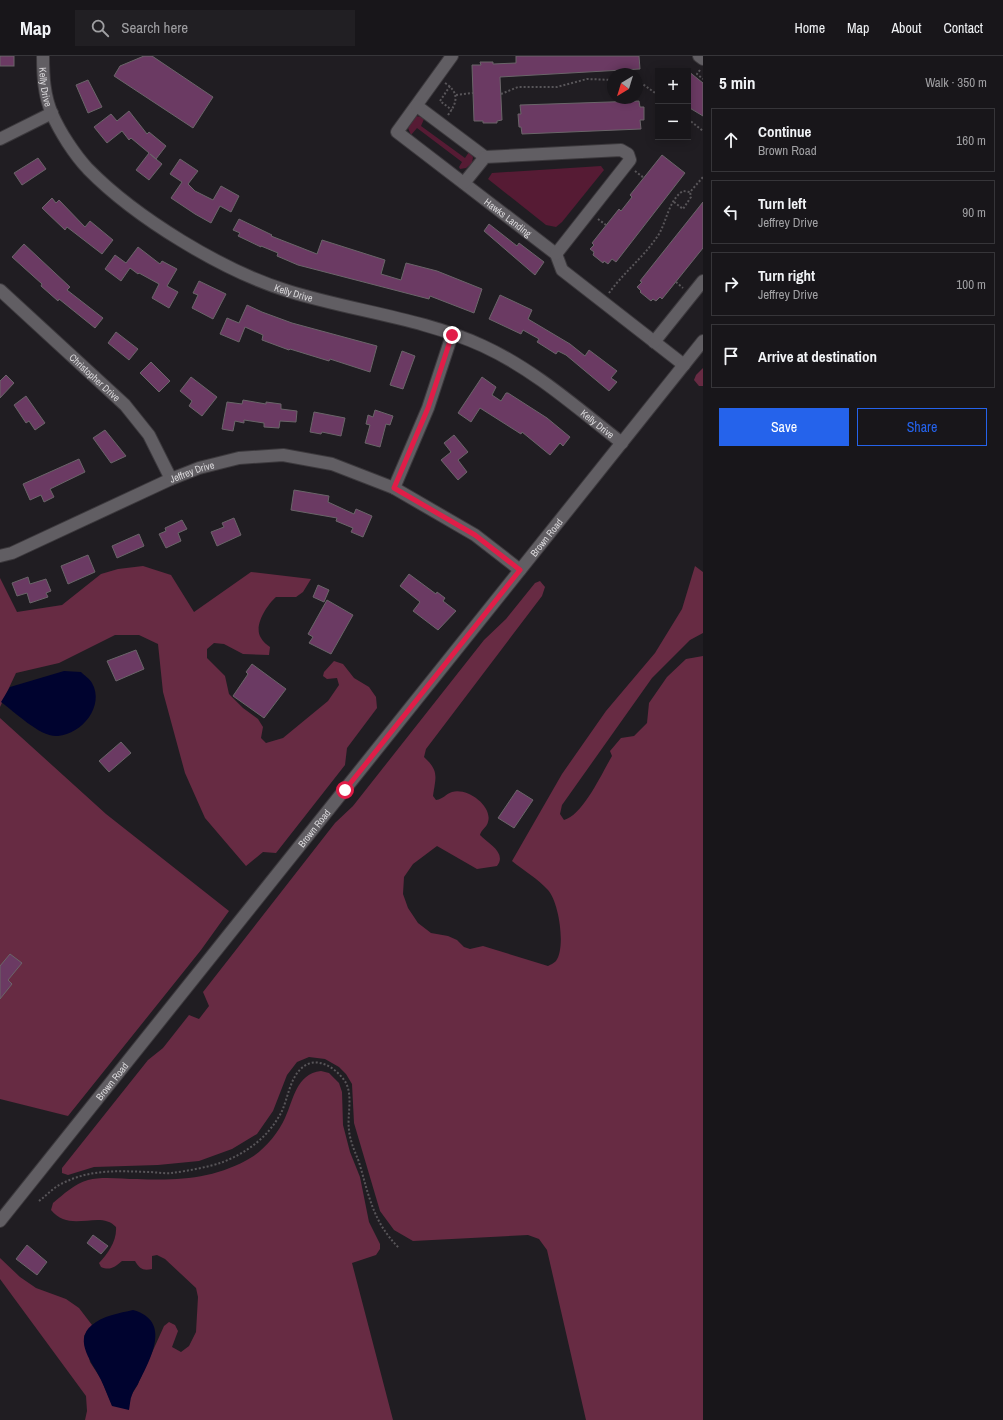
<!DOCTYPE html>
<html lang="en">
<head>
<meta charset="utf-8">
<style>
  body { margin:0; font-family:"Archivo Narrow",sans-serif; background:#211f23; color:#f1f3f6 }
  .controls { position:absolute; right:12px; top:12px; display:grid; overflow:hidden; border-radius:0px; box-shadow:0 2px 10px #0003 }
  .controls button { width:36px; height:36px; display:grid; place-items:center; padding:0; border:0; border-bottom:1px solid #363539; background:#18161a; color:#f1f3f6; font:20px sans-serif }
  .compass { position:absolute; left:607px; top:12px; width:36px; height:36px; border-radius:50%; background:#18161a; box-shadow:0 2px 10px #0003; rotate:218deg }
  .stop { position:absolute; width:12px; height:12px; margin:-9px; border:3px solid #e11d48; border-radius:50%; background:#fff }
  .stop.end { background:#e11d48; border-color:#fff; box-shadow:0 1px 4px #0008 }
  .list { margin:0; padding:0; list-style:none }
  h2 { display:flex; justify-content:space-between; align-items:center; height:52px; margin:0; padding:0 16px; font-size:17px }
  h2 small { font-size:13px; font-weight:400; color:#9f9fa2 }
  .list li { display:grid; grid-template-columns:26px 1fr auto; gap:12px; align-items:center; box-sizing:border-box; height:64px; margin:0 8px 8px; padding:0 8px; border:1px solid #363539; border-radius:0px }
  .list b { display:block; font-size:15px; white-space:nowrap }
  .list p { margin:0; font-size:13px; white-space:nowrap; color:#9f9fa2 }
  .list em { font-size:13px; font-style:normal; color:#9f9fa2 }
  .actions { display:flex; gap:8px; padding:12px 16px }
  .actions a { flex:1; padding:9px 0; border:1px solid #2563eb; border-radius:0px; text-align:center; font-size:14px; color:#2563eb }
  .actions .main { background:#2563eb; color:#fff }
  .icon { flex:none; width:22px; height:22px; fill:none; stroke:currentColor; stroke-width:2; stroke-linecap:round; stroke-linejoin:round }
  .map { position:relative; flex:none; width:703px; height:1364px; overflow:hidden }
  header { display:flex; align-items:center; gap:24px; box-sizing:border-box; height:56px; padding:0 20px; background:#18161a; border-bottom:1px solid #363539 }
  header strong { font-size:19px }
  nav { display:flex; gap:22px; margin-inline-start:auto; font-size:14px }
  .search { width:280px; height:36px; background:#211f23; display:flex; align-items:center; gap:10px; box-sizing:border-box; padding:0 14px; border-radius:0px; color:#9f9fa2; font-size:15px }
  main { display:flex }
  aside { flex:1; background:#18161a }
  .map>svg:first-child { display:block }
</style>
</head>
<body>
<header>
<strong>Map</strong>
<div class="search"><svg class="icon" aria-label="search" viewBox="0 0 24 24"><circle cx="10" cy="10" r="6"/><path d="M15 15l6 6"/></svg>Search here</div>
<nav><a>Home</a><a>Map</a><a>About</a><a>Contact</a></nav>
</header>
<main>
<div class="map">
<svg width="703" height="1364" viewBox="0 0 703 1364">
  <rect width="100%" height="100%" fill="#201d22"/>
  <!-- green -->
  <g fill="#561b34">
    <polygon points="415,60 423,61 424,63 421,70 465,102 469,96 473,101 472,107 466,112 460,113 459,111 462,106 417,72 411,79 408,72"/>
    <polygon points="601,110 604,114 562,166 556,171 546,169 488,123 492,117"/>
  </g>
  <!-- forest -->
  <g fill="#672b43">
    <polygon points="703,312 703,330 699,330 694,324 696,319"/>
    <path d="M143 510 171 519 194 556 251 516 311 523 303 536 296 541H276C267 549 253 570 261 582 263 586 267 589 270 591L269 599 243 598 224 588 214 587 207 593V602L225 620 229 638 243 652 258 663 263 671 261 682 266 687 283 682 328 645 339 629 337 622 327 623 323 620 324 616 334 605 343 608 354 622 369 631 376 641 377 652 347 692 345 709 276 797 263 796 246 810 205 762 185 717 163 636 158 588 139 579H115L59 607 16 617 0 651V522L17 556 62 549 101 518 118 513Z"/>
    <path d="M695 510 703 516V577L690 584 652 622 562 749 560 758 564 764C583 759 602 717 612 700L610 695 621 682 634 680 647 667 649 647 667 621 686 603 703 600V1364H586L547 1194 539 1183 528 1179 413 1185 394 1174 380 1155 354 1067 352 1028 346 1018 339 1011 325 1003 309 1001 297 1006 287 1019 273 1055 257 1078 232 1093 199 1105 158 1109 94 1111 68 1119 62 1117V1112L148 1004 163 992 189 959 199 963 209 950 203 936 335 767 353 750 484 584 506 563 535 527 540 525 545 531 542 540 426 693 424 701C439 715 436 720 433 740L436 744C444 743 445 738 452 736 467 731 493 750 488 766 487 771 481 774 480 779 489 788 507 797 497 810L477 813 437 790 413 808 404 821 403 838 408 852 418 867 431 877 448 880 457 884 464 891 470 893 483 890 548 910C550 909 554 907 556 905 566 892 559 846 548 834 538 823 523 814 512 805L562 718 606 655 655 597 682 553Z"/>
    <polygon points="0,662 106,758 229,855 201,894 68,1060 0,1043"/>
    <path d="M321 1015 329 1017 339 1027 342 1036 343 1069 350 1096 360 1121 369 1166 380 1188V1193L376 1199 352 1207 393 1364H85L87 1355 86 1340 0 1223V1202L20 1221 36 1232 66 1243 79 1252 92 1269 84 1280 90 1306 101 1323 112 1349 132 1338 137 1330 164 1270 169 1266 175 1269 178 1275 172 1291 181 1296 189 1290 196 1276 198 1241 196 1232 165 1203 157 1199 152 1200V1213C143 1215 140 1213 135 1205H122C115 1211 110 1215 101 1211L99 1207C108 1197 117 1185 116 1171 100 1153 70 1178 51 1154L53 1147C64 1138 74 1128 88 1124 103 1120 121 1123 137 1123 177 1125 216 1123 252 1101 265 1093 279 1076 285 1062 294 1043 296 1018 321 1015Z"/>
  </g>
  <!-- water -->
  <g fill="#00032f">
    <path d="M64 615 81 616C84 619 90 623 92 627 105 650 82 678 58 680 41 682 15 656 1 646L10 631Z"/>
    <path d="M133 1254C172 1265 151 1302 138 1328 136 1331 133 1335 132 1339 130 1343 130 1349 129 1354L112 1350C108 1341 105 1332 101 1324 94 1308 72 1285 92 1269 102 1260 120 1257 133 1254Z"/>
  </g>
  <!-- building -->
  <g fill="#6b3a63" stroke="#6a6569">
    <rect x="0" y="0" width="14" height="10"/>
    <polygon points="144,0 152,0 213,41 193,72 114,20 120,10"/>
    <polygon points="516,0 639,0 640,13 500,21 502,64 497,65 497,67 483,67 483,65 474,65 472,9 481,9 480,6 493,6 493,8 516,7"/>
    <polygon points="688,15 703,27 703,60 688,51"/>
    <polygon points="88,24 102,51 88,57 76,29"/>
    <polygon points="639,45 640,51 644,51 644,64 640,64 641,73 522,78 521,71 519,71 518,58 521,58 520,49"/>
    <polygon points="129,55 147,78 149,76 166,90 156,103 150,98 162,108 149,124 136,114 149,97 131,82 129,84 122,75 107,87 94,71 111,58 117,65"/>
    <polygon points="662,99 685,117 616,206 612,203 608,208 604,205 603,207 593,199 594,196 590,193 594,189 592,187 619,153 621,155 632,141 630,139"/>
    <polygon points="38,102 46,113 22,129 14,117"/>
    <polygon points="180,103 198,115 188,128 195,135 213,144 221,130 239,140 231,156 220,150 211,167 195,158 171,142 182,126 170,118"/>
    <polygon points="52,142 56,147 59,144 85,171 90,165 113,184 102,198 67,171 65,174 42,152"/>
    <polygon points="703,146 703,192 662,243 660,241 656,245 653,243 651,245 640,236 641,235 637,231 642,226 640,225"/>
    <polygon points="239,163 272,179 271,180 317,198 322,184 385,204 381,218 401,224 406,207 437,215 482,233 474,257 430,240 429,243 298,209 277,200 278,197 261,190 261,191 238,180 240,177 233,174"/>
    <polygon points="489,168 517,190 519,187 544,206 535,219 484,175"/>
    <polygon points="24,188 70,231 67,234 103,262 95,272 59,243 58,245 41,230 42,228 12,201"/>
    <polygon points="138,191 160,208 162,205 177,213 167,230 178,236 169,252 152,242 159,228 139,217 138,218 130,212 121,225 105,213 115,199 126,207"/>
    <polygon points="199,225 226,238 213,263 192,252 198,239 193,237"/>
    <polygon points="500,239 532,254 528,263 570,288 585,300 589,294 617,315 611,322 617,326 609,335 566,299 558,295 556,298 537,286 539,283 523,274 521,278 489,263"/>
    <polygon points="247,249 262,256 292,267 377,290 370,316 330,303 329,305 290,293 289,294 262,284 263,279 245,271 239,286 220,278 227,262 239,267"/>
    <polygon points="116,276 138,293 129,304 108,287"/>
    <polygon points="402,295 415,300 403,333 390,329"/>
    <polygon points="151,306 170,325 159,336 140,317"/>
    <polygon points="6,319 14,327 0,342 0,325"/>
    <polygon points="191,321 217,341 202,360 189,350 192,345 180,335"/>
    <polygon points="482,321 496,331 492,339 501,345 506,337 508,337 547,362 570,381 563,390 560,387 550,399 522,376 521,378 480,352 471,366 458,357"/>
    <polygon points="26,340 45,367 35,374 29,365 26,367 14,349"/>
    <polygon points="243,344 266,348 266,346 281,348 281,353 297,355 296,366 280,365 279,372 264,371 264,367 244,364 244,367 235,365 233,375 222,373 227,346 242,348"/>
    <polygon points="375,354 393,360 390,369 386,368 380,391 365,387 370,369 366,368 368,359 373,361"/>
    <polygon points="314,356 345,362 341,380 322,376 321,378 310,376"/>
    <polygon points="105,374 126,400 111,407 93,382"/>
    <polygon points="454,379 468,396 458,404 467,416 458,424 441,404 451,396 444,387"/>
    <polygon points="79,403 85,416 50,433 54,441 44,446 41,439 30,444 23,428"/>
    <polygon points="294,434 329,440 328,446 354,458 356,453 372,460 363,481 351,476 353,472 336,465 337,462 291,454"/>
    <polygon points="234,462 241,479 217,490 211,476 224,471 222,467"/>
    <polygon points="182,464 187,473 178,477 181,485 166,492 159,478 166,475 165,472"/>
    <polygon points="139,478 144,490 117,502 112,490"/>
    <polygon points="88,499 95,516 68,528 61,510"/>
    <polygon points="409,518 436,538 437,536 445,542 443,545 456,555 438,574 413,555 420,546 400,530"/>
    <polygon points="28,521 30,528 46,523 51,535 46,537 48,541 30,547 27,537 17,540 12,527"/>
    <polygon points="318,529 329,534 324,546 313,541"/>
    <polygon points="327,544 353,559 331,598 309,587 313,581 308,578"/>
    <polygon points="136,594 144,613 116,625 107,605"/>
    <polygon points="252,608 286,633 264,662 233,640 248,618 246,616"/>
    <polygon points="121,686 131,697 109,716 99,705"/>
    <polygon points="517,734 533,744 514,772 498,762"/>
    <polygon points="10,898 22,907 8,924 12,928 0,943 0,910"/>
    <polygon points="93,1179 108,1190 101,1198 87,1187"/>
    <polygon points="27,1189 47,1206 37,1219 16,1203"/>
  </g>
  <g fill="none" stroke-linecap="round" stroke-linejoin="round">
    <defs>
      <g id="minor">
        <path id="s1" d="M43 0C43 20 44 39 52 58 60 76 74 98 88 113 136 162 223 215 288 235 352 255 422 262 483 290 535 314 577 352 622 387"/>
        <path id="s2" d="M452 0 397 76 556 198 562 214 684 309"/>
        <polyline points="699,0 703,3"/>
        <polyline points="417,50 485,101"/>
        <polyline points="0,83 52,57"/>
        <polyline points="464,127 485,101 621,94 628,98 630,104 556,198"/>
        <path id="s3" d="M0 234 125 349 149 379 171 423"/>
        <polyline points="654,286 703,225"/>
        <polyline points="394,432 428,352 452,279"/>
        <path id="s4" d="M0 500 12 497 171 423 199 412 239 402 283 399 332 408 394 432 475 479 520 514"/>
        <path id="s5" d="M0 1165 703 285"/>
      </g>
    </defs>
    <!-- minor casing -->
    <use href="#minor" stroke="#3c393d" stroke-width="14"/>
    <!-- path -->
    <g stroke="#585559" stroke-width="2" stroke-dasharray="2 2" stroke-linecap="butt">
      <polyline points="700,14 697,18 703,23"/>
      <polyline points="637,24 658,39"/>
      <path d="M445 27C459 36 458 46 448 59"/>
      <polyline points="450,30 440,45 452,54"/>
      <polyline points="501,38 518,31 557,31 587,23 613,24"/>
      <polyline points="456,39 473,37"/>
      <polyline points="688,63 703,75"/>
      <polyline points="635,115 644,122"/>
      <polyline points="674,146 683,153 691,141 690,136"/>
      <polyline points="598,163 606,169"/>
      <polyline points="676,226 683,232"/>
      <path d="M609 237C624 216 645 200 659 178 667 164 669 144 683 135L690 136 703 121"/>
      <path d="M39 1145C47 1139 54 1131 63 1127 91 1113 118 1115 148 1116 156 1116 165 1118 172 1117 187 1115 209 1111 223 1106 248 1096 268 1081 281 1057 289 1041 290 1016 308 1008 322 1002 339 1015 346 1027 353 1041 347 1059 349 1074 350 1085 355 1096 359 1106 369 1140 373 1166 399 1192"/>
    </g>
    <!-- minor -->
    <use href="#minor" stroke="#615e63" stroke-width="12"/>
  </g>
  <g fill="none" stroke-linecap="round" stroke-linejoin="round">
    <!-- route -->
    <polyline stroke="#e11d48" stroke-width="5" points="345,734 520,514 475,479 394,432 428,352 452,279"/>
  </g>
  <g text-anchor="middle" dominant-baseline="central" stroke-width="3" stroke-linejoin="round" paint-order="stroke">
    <!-- street labels -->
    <g font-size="10" fill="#d9d7da" stroke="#201d22">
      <text stroke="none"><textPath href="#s1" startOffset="31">Kelly Drive</textPath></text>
      <text stroke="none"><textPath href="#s2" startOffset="234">Hawks Landing</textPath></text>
      <text stroke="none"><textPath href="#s1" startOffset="367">Kelly Drive</textPath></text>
      <text stroke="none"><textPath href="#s3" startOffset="129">Christopher Drive</textPath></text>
      <text stroke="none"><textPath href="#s1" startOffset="703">Kelly Drive</textPath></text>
      <text stroke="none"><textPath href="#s4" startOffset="210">Jeffrey Drive</textPath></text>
      <text stroke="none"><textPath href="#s5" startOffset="875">Brown Road</textPath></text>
      <text stroke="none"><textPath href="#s5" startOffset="503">Brown Road</textPath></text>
      <text stroke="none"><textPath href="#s5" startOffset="179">Brown Road</textPath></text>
    </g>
  </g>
</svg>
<div class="controls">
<button>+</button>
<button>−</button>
</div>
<svg class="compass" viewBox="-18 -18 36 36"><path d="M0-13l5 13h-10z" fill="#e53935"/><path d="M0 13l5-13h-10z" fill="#9f9fa2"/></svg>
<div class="stop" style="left:345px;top:734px"></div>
<div class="stop end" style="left:452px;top:279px"></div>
</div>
<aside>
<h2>5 min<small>Walk · 350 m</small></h2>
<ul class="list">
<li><svg class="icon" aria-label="ahead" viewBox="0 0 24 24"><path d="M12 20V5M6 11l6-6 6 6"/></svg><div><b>Continue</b><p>Brown Road</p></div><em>160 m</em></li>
<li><svg class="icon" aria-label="left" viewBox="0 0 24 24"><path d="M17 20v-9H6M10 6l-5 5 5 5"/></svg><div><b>Turn left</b><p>Jeffrey Drive</p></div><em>90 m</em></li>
<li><svg class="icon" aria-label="right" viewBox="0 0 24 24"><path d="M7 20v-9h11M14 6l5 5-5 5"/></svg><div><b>Turn right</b><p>Jeffrey Drive</p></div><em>100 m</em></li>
<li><svg class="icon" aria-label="arrive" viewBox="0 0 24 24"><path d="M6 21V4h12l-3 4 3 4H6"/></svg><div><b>Arrive at destination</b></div></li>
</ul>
<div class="actions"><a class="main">Save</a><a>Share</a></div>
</aside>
</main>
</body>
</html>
